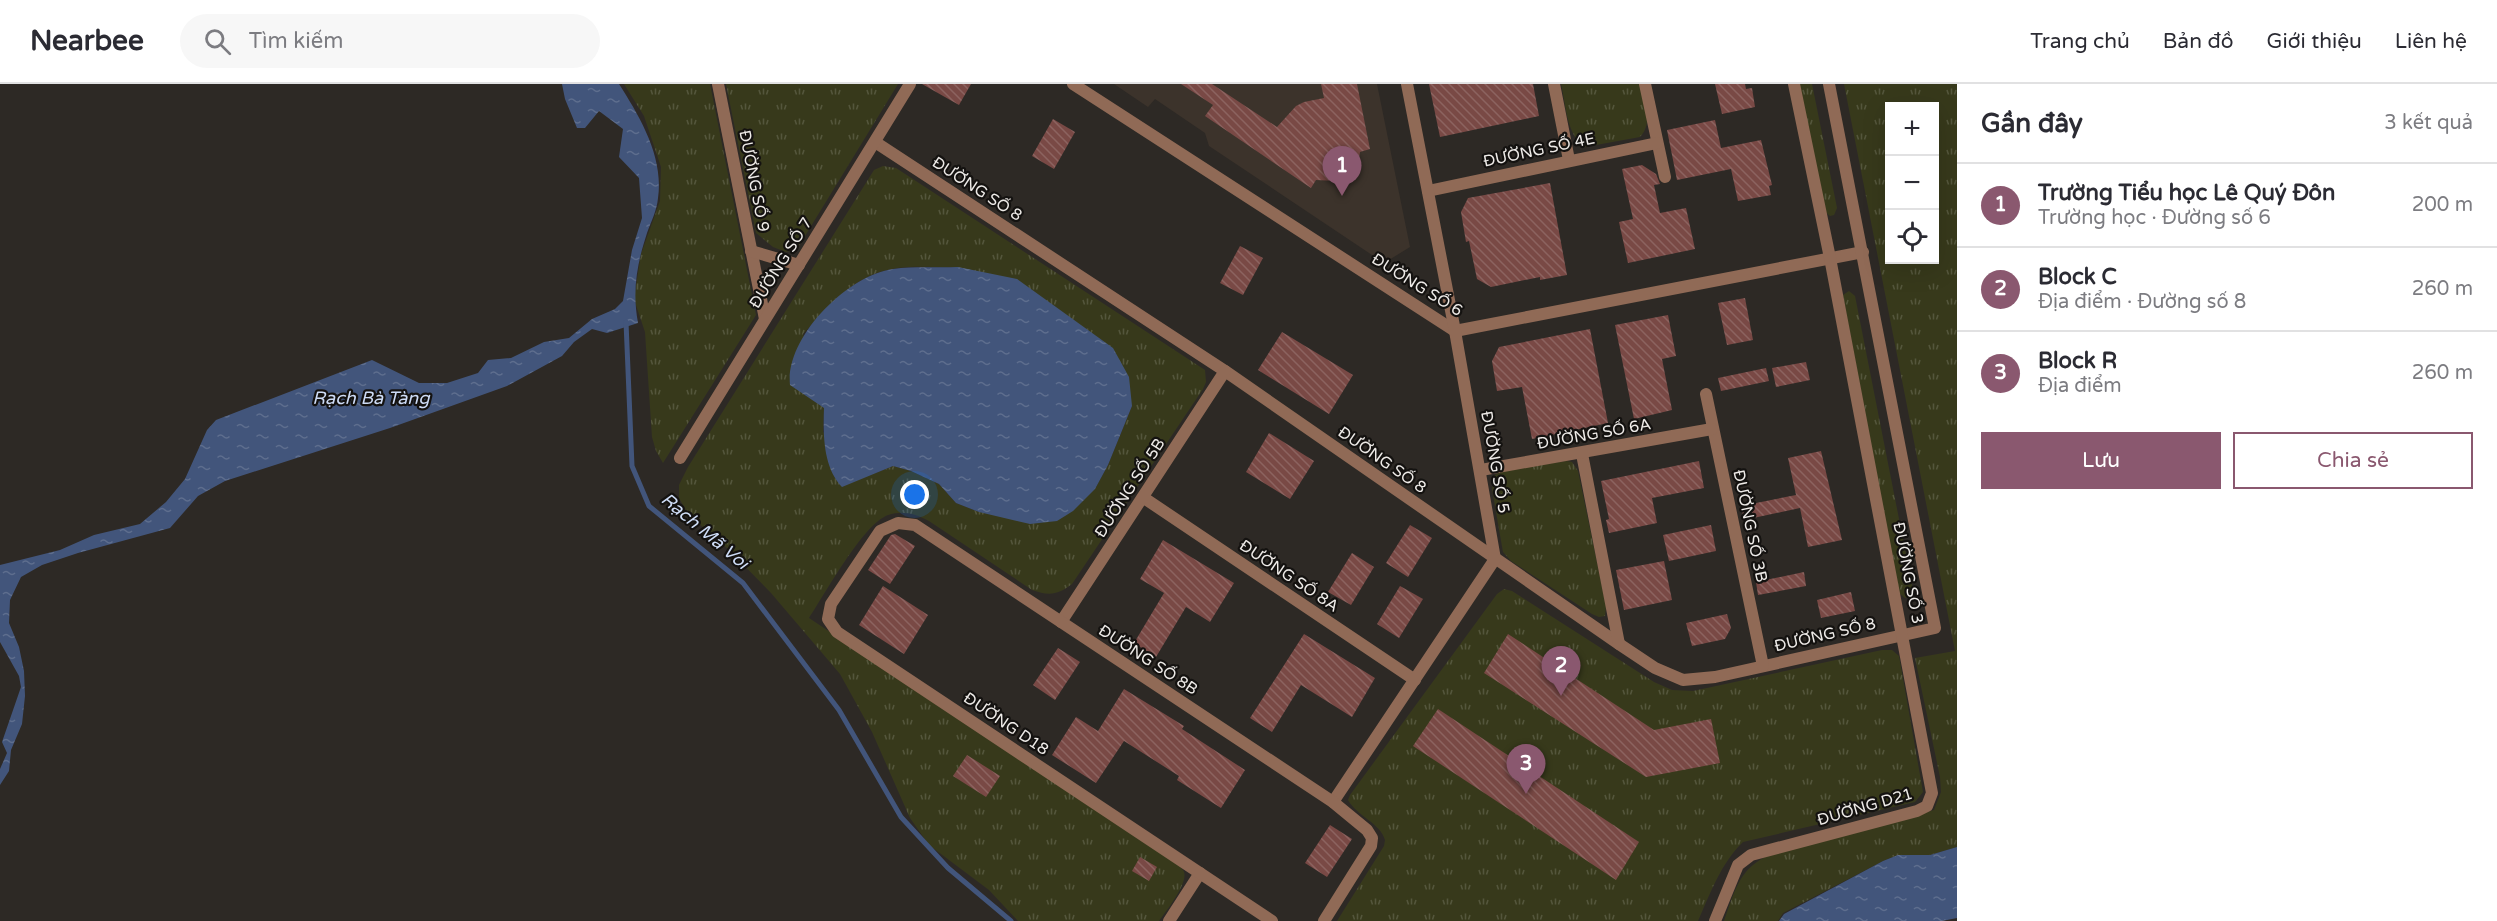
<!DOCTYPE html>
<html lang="vi">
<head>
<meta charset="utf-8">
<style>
  body { margin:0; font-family:"Varela Round",sans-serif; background:#f7f7f7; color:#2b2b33 }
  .controls { position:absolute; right:18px; top:18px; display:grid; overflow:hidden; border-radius:0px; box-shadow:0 6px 24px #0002 }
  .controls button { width:54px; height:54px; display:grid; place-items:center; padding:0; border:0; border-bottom:2px solid #e1e1e2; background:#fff; color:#2b2b33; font:30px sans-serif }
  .you { position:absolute; left:915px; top:411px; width:21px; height:21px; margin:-15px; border:4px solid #fff; border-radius:50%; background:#1a73e8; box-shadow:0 0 0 9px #1a73e833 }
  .badge { display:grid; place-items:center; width:39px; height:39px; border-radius:50%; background:#8a586f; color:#fff; font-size:20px; font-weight:700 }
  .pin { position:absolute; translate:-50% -50px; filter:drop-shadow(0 2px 3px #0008) }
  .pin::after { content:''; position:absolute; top:32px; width:21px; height:18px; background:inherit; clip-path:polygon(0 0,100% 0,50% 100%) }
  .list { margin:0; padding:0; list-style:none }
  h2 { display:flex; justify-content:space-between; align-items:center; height:78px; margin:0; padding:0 24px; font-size:26px }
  h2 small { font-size:20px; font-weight:400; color:#7c7c81 }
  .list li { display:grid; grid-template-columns:39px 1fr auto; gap:18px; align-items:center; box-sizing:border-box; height:84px; padding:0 24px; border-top:2px solid #e1e1e2 }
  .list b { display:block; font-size:22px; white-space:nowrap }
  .list p { margin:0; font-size:20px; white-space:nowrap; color:#7c7c81 }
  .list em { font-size:20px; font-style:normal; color:#7c7c81 }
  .actions { display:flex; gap:12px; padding:18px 24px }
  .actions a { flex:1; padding:14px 0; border:2px solid #8a586f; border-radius:0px; text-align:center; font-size:21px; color:#8a586f }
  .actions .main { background:#8a586f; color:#fff }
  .icon { flex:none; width:33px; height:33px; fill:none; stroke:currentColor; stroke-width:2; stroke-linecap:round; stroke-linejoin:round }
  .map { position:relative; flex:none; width:1957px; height:837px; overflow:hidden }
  header { display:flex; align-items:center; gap:36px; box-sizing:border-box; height:84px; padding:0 30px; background:#fff; border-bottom:2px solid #e1e1e2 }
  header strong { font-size:28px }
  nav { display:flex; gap:33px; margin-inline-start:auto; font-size:21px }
  .search { width:420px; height:54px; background:#f7f7f7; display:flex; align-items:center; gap:15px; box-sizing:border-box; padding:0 21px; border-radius:33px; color:#7c7c81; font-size:22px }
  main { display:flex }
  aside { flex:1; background:#fff }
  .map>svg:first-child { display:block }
</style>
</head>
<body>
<header>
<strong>Nearbee</strong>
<div class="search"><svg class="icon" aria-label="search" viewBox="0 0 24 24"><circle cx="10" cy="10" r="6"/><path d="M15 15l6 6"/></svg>Tìm kiếm</div>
<nav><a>Trang chủ</a><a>Bản đồ</a><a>Giới thiệu</a><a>Liên hệ</a></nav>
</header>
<main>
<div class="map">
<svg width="1957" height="837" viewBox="0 0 1957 837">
  <defs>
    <pattern id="grass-tufts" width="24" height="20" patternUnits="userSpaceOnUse" patternTransform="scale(1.5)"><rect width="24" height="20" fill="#37391b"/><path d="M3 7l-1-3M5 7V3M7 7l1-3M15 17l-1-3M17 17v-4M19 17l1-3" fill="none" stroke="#54563c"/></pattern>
    <pattern id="water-ripples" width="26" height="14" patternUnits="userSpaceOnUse" patternTransform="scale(1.5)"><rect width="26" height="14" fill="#42557b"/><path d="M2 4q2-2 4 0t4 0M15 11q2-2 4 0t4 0" fill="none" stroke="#5e6e8e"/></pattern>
    <pattern id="building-back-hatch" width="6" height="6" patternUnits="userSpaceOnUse" patternTransform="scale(1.5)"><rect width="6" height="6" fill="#794945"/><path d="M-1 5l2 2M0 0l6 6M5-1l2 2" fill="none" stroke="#8c6360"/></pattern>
  </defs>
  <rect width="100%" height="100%" fill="#2d2925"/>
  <!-- built -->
  <polygon fill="#3c332b" points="1114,0 1377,0 1410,163 1384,179 1209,62 1205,49 1155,15 1148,23"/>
  <!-- grass -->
  <g fill="url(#grass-tufts)" fill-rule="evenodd">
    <polygon points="624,0 710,0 756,231 663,379 656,367 652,353 645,248 634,215 641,170 660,117 661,83 644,32"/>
    <polygon points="726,0 898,0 797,165 786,168 773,163 756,149"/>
    <path d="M1561 0H1641C1644 17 1654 39 1640 53L1585 63C1566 51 1566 20 1561 0Z"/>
    <polygon points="1799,0 1812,0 1837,124 1834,131 1830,132 1824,127"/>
    <path d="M1844 0H1957V763L1930 771H1898L1883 777 1783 829 1778 837H1724C1734 810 1738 787 1765 773L1934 726 1941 708 1940 693 1915 574 1955 567ZM1890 22H1934V176H1890Z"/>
    <path d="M883 82 896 84 1205 286 1206 298 1203 305 1072 500C1058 511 1049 512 1032 506L929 437C916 430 903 426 888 431 863 440 825 510 809 534L1178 780C1180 783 1183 785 1184 788 1188 800 1166 827 1159 837H1018L989 806 929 761 910 734 872 648 840 590 771 509 729 466 688 430 679 414V401L688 383 874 86ZM958 183 1132 322 1108 381 1095 405 979 428 956 419 939 400 911 387 893 382 876 389 823 348 824 324 803 250C828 223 854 191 892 185 913 181 937 184 958 183Z"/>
    <polygon points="1849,207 1855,212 1913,506 1909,513 1905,514 1899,509 1843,211"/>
    <polygon points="1566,377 1572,378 1578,387 1606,522 1605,532 1599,533 1592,530 1511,477 1503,468 1492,405 1495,391 1502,387"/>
    <path d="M1504 505 1512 507 1654 598 1672 606 1693 607 1882 566H1892L1899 572 1923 708 1915 718 1743 758C1721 779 1710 810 1698 837H1337L1384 762 1385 756C1380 739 1357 732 1348 716L1350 711 1497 510Z"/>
  </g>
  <!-- water -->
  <g fill="url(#water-ripples)">
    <path d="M562 0H619C640 33 664 73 658 114 657 126 651 138 647 149 637 180 632 206 638 239L607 249 592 245 574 258 562 272 507 302 390 344 225 397 198 412 170 444 78 469 42 481 21 493 10 516 9 539 19 563 24 587 25 612 22 640 11 666 9 687 0 701V685L7 669 2 658 21 603 19 592 0 558V481L60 466 94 451 140 440 166 418 185 395 207 346 216 336 372 276 419 299H447L478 289 488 276 511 274 544 258 569 254 592 235 615 225 623 217 632 166 642 134 639 94 619 73 623 45 599 27 585 44H577L565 15Z"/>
    <path d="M958 183 1017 195 1113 264 1129 293 1132 322 1108 381 1095 405 1073 427 1057 437 1030 440 979 428 956 419 939 400 911 387 893 382 842 403C823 383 823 350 824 324L790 301C785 253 848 191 893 185 914 182 937 184 958 183Z"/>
    <polygon points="1957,763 1957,834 1942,837 1779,837 1784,830 1883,777 1898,771 1930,771"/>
  </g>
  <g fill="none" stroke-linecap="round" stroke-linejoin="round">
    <!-- stream -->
    <polyline stroke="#42557b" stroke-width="5" points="626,238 632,382 649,422 743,499 839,626 901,733 948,784 1011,837"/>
  </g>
  <!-- building -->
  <g fill="url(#building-back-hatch)">
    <polygon points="922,0 971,0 959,21"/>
    <polygon points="1181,0 1212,0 1277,43 1296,22 1304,18 1324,14 1321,0 1357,0 1370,65 1360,68 1358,81 1346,94 1336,97 1316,96 1311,104 1205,32 1213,21"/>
    <polygon points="1429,0 1533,0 1539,32 1440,53"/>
    <polygon points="1715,0 1745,0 1746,5 1752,4 1755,23 1722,30"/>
    <polygon points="1053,35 1075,48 1054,85 1032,72"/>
    <polygon points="1715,36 1721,64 1761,56 1772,101 1769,102 1771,111 1738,117 1731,85 1677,96 1667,46"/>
    <polygon points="1642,81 1656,90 1660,100 1654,101 1660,129 1686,124 1695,165 1628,179 1619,138 1633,135 1622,85"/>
    <polygon points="1550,99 1567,191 1540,196 1540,193 1491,203 1477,195 1469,157 1466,158 1461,128 1468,114"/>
    <polygon points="1240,162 1263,174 1243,211 1220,199"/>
    <polygon points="1745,214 1753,256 1727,261 1718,219"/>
    <polygon points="1668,231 1676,272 1662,275 1672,326 1634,335 1615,241"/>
    <polygon points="1590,245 1608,339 1532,355 1522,303 1497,307 1492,277 1499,263"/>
    <polygon points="1282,248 1353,291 1329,330 1258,286"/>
    <polygon points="1806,278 1810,296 1776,303 1772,284"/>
    <polygon points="1766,284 1769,297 1721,307 1718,294"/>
    <polygon points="1269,349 1314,377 1290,415 1246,388"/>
    <polygon points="1821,367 1842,456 1808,463 1800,424 1744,436 1741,422 1796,411 1788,374"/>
    <polygon points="1699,377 1704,404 1652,414 1657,439 1609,449 1606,436 1609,435 1601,397"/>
    <polygon points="1410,441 1432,454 1408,493 1386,479"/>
    <polygon points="1711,441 1716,467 1669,477 1663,451"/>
    <polygon points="895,450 915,462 890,500 868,486 891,451"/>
    <polygon points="1163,456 1234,499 1210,538 1186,523 1156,573 1134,559 1164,509 1140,495"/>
    <polygon points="1352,469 1374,483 1351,521 1328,508"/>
    <polygon points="1664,477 1672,516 1624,526 1616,486"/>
    <polygon points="1804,488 1806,502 1758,511 1756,498"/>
    <polygon points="883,502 928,531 904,570 859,541"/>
    <polygon points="1400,502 1423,515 1399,554 1377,540"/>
    <polygon points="1851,508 1855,527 1821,534 1817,516"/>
    <polygon points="1727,530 1731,544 1725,555 1692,562 1686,539"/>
    <polygon points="1304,550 1375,594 1352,633 1301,601 1272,648 1250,634"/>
    <polygon points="1508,550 1654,646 1711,635 1720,679 1646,693 1484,589"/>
    <polygon points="1058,564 1080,578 1055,616 1033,601"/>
    <polygon points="1124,605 1184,642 1182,645 1245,686 1221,724 1177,696 1179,692 1124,657 1096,699 1052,671 1076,633 1098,647"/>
    <polygon points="1438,625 1639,758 1616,796 1413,662"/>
    <polygon points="967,671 1000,692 986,713 953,692"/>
    <polygon points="1330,741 1352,755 1327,793 1305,779"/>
    <polygon points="1140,773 1157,783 1149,797 1132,787"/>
  </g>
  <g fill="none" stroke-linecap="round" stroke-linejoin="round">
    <!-- minor -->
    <g stroke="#906a56" stroke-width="12">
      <polyline points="718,0 765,235"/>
      <polyline points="1073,0 1455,247 1863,168"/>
      <polyline points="1554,0 1569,76"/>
      <polyline points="1645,0 1665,93"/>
      <polyline points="875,58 1225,287 1619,560 1655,584 1683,596 1715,593 1935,544 1829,0"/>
      <polyline points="1428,107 1657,59"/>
      <polyline points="751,167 799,181"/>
      <polyline points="1706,310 1763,582"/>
      <polyline points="1582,370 1619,560"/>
      <polyline points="680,374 910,0"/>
      <polyline points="1481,386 1712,345"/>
      <polyline points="1144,414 1415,596"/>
      <polyline points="1061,538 1225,287"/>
      <polyline points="1333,718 1495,475 1455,247 1407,0"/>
      <polyline points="1169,837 1200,789"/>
      <polyline points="1272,837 837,548 828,535 831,520 880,447 898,439 915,441 1333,718 1367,746 1372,754 1371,762 1324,837"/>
      <polyline points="1715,837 1738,781 1751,771 1917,727 1927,722 1932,709 1830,174 1794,0"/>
    </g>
  </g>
  <g text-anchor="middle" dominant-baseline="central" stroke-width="4.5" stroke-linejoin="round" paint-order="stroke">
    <!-- street labels -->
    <g font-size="16" fill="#eeebe8" stroke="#141210">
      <text transform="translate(1539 66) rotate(-12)">ĐƯỜNG SỐ 4E</text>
      <text transform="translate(754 97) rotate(79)">ĐƯỜNG SỐ 9</text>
      <text transform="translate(977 105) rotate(33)">ĐƯỜNG SỐ 8</text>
      <text transform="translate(781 179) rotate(-58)">ĐƯỜNG SỐ 7</text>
      <text transform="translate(1417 201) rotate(32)">ĐƯỜNG SỐ 6</text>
      <text transform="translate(1594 350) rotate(-10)">ĐƯỜNG SỐ 6A</text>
      <text transform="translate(1382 376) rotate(35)">ĐƯỜNG SỐ 8</text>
      <text transform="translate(1495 378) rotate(80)">ĐƯỜNG SỐ 5</text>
      <text transform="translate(1130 404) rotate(-57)">ĐƯỜNG SỐ 5B</text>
      <text transform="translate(1750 442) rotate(78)">ĐƯỜNG SỐ 3B</text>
      <text transform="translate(1908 489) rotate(79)">ĐƯỜNG SỐ 3</text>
      <text transform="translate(1289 492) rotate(34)">ĐƯỜNG SỐ 8A</text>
      <text transform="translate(1825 551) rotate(-13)">ĐƯỜNG SỐ 8</text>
      <text transform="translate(1148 576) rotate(33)">ĐƯỜNG SỐ 8B</text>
      <text transform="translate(1006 640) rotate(34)">ĐƯỜNG D18</text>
      <text transform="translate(1865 723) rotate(-16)">ĐƯỜNG D21</text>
    </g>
    <!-- water labels -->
    <g font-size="18" font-style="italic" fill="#cedcf6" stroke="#141210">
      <text x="371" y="314">Rạch Bà Tàng</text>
      <text transform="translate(705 447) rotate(40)">Rạch Mã Voi</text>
    </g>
  </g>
</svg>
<div class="controls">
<button>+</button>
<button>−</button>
<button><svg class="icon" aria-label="locate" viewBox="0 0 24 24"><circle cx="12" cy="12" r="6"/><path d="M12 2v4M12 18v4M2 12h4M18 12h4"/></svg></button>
</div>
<div class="you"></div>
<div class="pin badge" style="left:1342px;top:112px">1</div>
<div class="pin badge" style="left:1561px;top:612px">2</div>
<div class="pin badge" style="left:1526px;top:710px">3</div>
</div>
<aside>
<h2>Gần đây<small>3 kết quả</small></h2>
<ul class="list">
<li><span class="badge">1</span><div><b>Trường Tiểu học Lê Quý Đôn</b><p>Trường học · Đường số 6</p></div><em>200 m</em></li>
<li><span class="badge">2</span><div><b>Block C</b><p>Địa điểm · Đường số 8</p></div><em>260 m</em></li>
<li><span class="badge">3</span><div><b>Block R</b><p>Địa điểm</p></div><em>260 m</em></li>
</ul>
<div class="actions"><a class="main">Lưu</a><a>Chia sẻ</a></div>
</aside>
</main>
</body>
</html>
